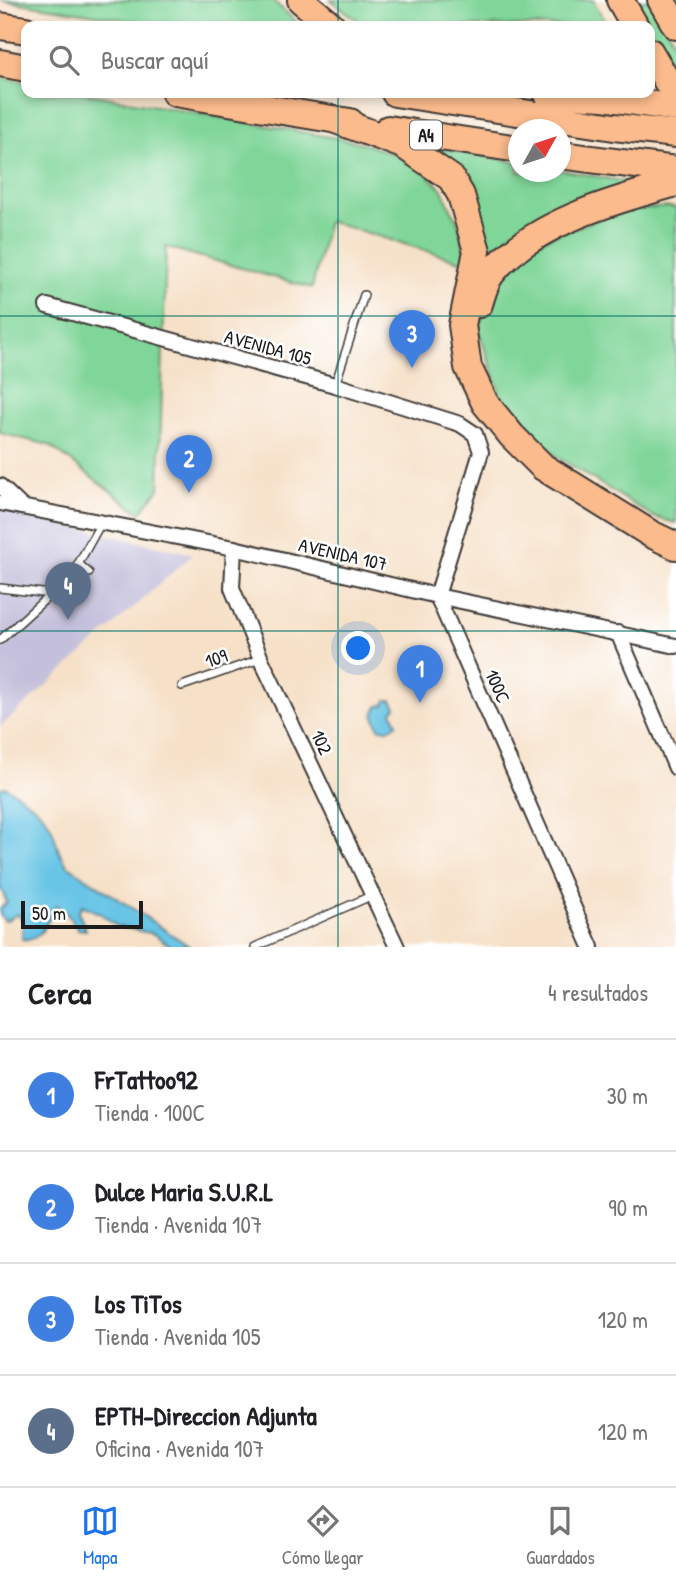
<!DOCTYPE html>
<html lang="es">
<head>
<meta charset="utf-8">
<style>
  body { margin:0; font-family:"Patrick Hand",sans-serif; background:#f2f2f2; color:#202124 }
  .compass { position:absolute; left:508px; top:119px; width:63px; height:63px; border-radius:50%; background:#fff; box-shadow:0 4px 10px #0003; rotate:50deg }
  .scale { position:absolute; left:21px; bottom:18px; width:122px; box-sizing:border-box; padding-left:7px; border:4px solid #1c1c1c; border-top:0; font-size:19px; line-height:24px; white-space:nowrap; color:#1c1c1c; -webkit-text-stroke:5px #fff; paint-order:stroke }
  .you { position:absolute; left:359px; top:649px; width:24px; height:24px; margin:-18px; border:5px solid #fff; border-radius:50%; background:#1a73e8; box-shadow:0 0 0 10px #1a73e833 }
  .badge { display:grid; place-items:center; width:46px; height:46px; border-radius:50%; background:#1a73e8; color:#fff; font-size:23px; font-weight:700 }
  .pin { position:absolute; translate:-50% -58px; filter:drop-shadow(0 2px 4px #0008) }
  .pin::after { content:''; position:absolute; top:37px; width:24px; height:21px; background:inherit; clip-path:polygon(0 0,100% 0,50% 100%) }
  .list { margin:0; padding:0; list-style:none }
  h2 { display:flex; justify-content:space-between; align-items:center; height:91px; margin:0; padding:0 28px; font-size:30px }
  h2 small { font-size:23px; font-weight:400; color:#757577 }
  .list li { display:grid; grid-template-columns:46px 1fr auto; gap:21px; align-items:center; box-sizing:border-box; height:112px; padding:0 28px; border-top:2px solid #e0e0e0 }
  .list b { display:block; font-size:26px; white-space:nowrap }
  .list p { margin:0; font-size:23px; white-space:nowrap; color:#757577 }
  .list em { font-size:23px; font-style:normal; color:#757577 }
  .icon { flex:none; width:38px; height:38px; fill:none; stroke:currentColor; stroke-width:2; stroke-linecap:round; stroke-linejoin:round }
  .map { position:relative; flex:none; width:676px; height:947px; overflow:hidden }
  .search { position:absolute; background:#fff; box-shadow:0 4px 10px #0003; left:21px; right:21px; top:21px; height:77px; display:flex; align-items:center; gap:18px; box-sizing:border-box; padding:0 24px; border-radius:14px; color:#757577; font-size:26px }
  .sheet { height:539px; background:#fff }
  nav { display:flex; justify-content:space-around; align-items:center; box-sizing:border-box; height:98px; border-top:2px solid #e0e0e0; background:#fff; font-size:19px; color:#757577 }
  nav a { display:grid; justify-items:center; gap:4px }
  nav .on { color:#1a73e8 }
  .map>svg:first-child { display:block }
</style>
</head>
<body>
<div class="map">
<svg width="676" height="947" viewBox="0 0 676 947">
  <rect width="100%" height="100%" fill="#fff"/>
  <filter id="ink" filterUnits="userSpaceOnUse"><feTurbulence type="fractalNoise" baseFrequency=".0143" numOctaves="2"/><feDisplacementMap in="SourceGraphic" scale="14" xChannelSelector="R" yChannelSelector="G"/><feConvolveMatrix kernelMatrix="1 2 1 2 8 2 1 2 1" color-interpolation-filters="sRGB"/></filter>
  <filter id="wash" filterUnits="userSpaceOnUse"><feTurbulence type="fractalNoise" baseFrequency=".00686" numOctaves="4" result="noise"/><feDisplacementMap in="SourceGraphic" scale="28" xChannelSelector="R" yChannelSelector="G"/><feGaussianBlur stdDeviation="1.57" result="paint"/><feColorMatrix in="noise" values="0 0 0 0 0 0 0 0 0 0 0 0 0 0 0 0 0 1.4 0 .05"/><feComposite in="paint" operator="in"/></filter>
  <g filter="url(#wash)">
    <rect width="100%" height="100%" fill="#f6e0c7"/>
    <!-- industrial -->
    <polygon fill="#c4c0db" points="0,510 193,554 0,727"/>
    <!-- green -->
    <g fill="#80d599" stroke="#4e785a" stroke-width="2">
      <polygon points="0,0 272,0 301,26 166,26"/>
      <polygon points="331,0 593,0 608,26 365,26"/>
      <polygon points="630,0 651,0 676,45 676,79 650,34 650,26 645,26"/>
      <polygon points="0,78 26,82 26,93 84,93 358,142 412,160 441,188 459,225 467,263 328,221 312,288 166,247 159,489 140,513 49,445 0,433"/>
      <path d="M433 147 518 162V172L561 170 649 186 484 268C484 255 486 241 485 229 480 195 456 169 433 147Z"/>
      <polygon points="669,207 676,208 676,523 654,517 556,456 501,396 478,329 498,280 533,243 624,210"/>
    </g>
    <!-- water -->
    <g fill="#67c5e5" stroke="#427080" stroke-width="2">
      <path d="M386 700H392L396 707 392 712 397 724 388 729H380C375 720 371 714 379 706L384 705Z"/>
      <path d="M6 787C23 798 43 809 52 829 58 845 56 849 67 865L189 946 172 947 154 934 117 926 101 914 82 905 78 912 86 930 78 929 67 914 56 905C47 920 43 942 22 939L23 921 18 914 5 921 0 915V909L7 902 0 887V788Z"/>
    </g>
  </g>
  <g filter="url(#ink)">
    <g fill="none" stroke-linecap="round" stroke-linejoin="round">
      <defs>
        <g id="lane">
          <polyline points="335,385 364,295"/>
          <polyline points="79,564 89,573"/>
          <polyline points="0,588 51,594"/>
          <polyline points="0,640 72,575 101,523"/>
          <polyline points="182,686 260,659"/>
          <polyline points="255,947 373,895"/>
        </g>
        <g id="street">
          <polyline points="47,306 335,385 460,424 475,434 481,452 437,596 591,947"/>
          <polyline points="0,486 22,507"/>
          <polyline points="0,503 234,548 437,596 676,646"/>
          <polyline points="234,548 232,588 261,659 397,947"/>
          <polyline points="618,633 676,768"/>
        </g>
        <g id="highway">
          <polyline points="301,0 332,26"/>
          <polyline points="620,0 635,26"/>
          <polyline points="661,0 676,26"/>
          <polyline points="0,26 26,30"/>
          <polyline points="650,52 676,97"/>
          <polyline points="0,63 26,68"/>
          <polyline points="175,93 350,122"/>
          <polyline points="395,93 614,127 676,134"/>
          <polyline points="547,93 602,97 676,108"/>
          <polyline points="333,119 403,145 451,178 461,195 477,251 462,325 468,367 485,403 512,436 543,467 651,534 676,546"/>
          <polyline points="388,129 518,149"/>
          <polyline points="560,155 676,170"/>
          <path d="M479 304C482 295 485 282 491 274 531 223 615 200 676 183"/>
        </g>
      </defs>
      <!-- lane casing -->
      <use href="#lane" stroke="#3d3936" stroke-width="10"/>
      <!-- street casing -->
      <use href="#street" stroke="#3d3936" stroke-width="18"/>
      <!-- highway casing -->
      <use href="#highway" stroke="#3d3936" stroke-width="30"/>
      <!-- lane -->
      <use href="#lane" stroke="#fff" stroke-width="7"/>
      <!-- street -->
      <use href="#street" stroke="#fff" stroke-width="14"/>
      <!-- highway -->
      <use href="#highway" stroke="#fbbb8d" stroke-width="26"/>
    </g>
  </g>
  <!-- grid -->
  <path fill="none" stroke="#0f766e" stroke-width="2" stroke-opacity="0.55" d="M338 0V26M338 93V947M0 316H676M0 631H676"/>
  <g text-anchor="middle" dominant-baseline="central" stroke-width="5" stroke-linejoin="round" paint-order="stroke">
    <!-- shield labels -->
    <rect fill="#fff" stroke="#606060" stroke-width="2" x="410" y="120.5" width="32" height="29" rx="5"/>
    <g font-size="18" font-weight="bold" fill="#1c1c1c">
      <text x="426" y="135">A4</text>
    </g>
    <!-- street labels -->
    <g font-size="19" fill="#1c1c1c" stroke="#fff">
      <text transform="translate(268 347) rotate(15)">AVENIDA 105</text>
      <text transform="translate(343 554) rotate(13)">AVENIDA 107</text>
      <text transform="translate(216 658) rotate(-19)">109</text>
      <text transform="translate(498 686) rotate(66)">100C</text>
      <text transform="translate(322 742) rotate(65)">102</text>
    </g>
  </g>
</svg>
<svg class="compass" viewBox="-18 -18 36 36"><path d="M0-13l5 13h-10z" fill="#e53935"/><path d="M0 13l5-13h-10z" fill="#757577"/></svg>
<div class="scale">50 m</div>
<div class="you"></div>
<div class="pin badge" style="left:420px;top:703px;background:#3f7fe0">1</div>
<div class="pin badge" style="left:189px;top:493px;background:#3f7fe0">2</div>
<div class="pin badge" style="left:412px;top:368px;background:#3f7fe0">3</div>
<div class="pin badge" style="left:68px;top:620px;background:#5c6f8a">4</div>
<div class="search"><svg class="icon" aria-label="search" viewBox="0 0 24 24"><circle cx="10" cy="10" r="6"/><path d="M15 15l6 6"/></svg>Buscar aquí</div>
</div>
<section class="sheet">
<h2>Cerca<small>4 resultados</small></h2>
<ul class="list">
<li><span class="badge" style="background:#3f7fe0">1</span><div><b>FrTattoo92</b><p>Tienda · 100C</p></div><em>30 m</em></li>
<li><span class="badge" style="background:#3f7fe0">2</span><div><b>Dulce Maria S.U.R.L</b><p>Tienda · Avenida 107</p></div><em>90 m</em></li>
<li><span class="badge" style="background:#3f7fe0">3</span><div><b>Los TiTos</b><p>Tienda · Avenida 105</p></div><em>120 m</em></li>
<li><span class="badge" style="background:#5c6f8a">4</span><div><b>EPTH-Direccion Adjunta</b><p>Oficina · Avenida 107</p></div><em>120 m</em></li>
</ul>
</section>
<nav>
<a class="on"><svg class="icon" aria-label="map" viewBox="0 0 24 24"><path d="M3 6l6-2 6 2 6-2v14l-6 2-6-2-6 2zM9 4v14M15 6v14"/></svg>Mapa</a>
<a><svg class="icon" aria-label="directions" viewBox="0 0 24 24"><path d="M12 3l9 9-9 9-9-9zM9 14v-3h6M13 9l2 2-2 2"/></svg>Cómo llegar</a>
<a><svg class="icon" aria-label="saved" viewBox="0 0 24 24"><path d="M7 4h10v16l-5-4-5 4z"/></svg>Guardados</a>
</nav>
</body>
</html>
